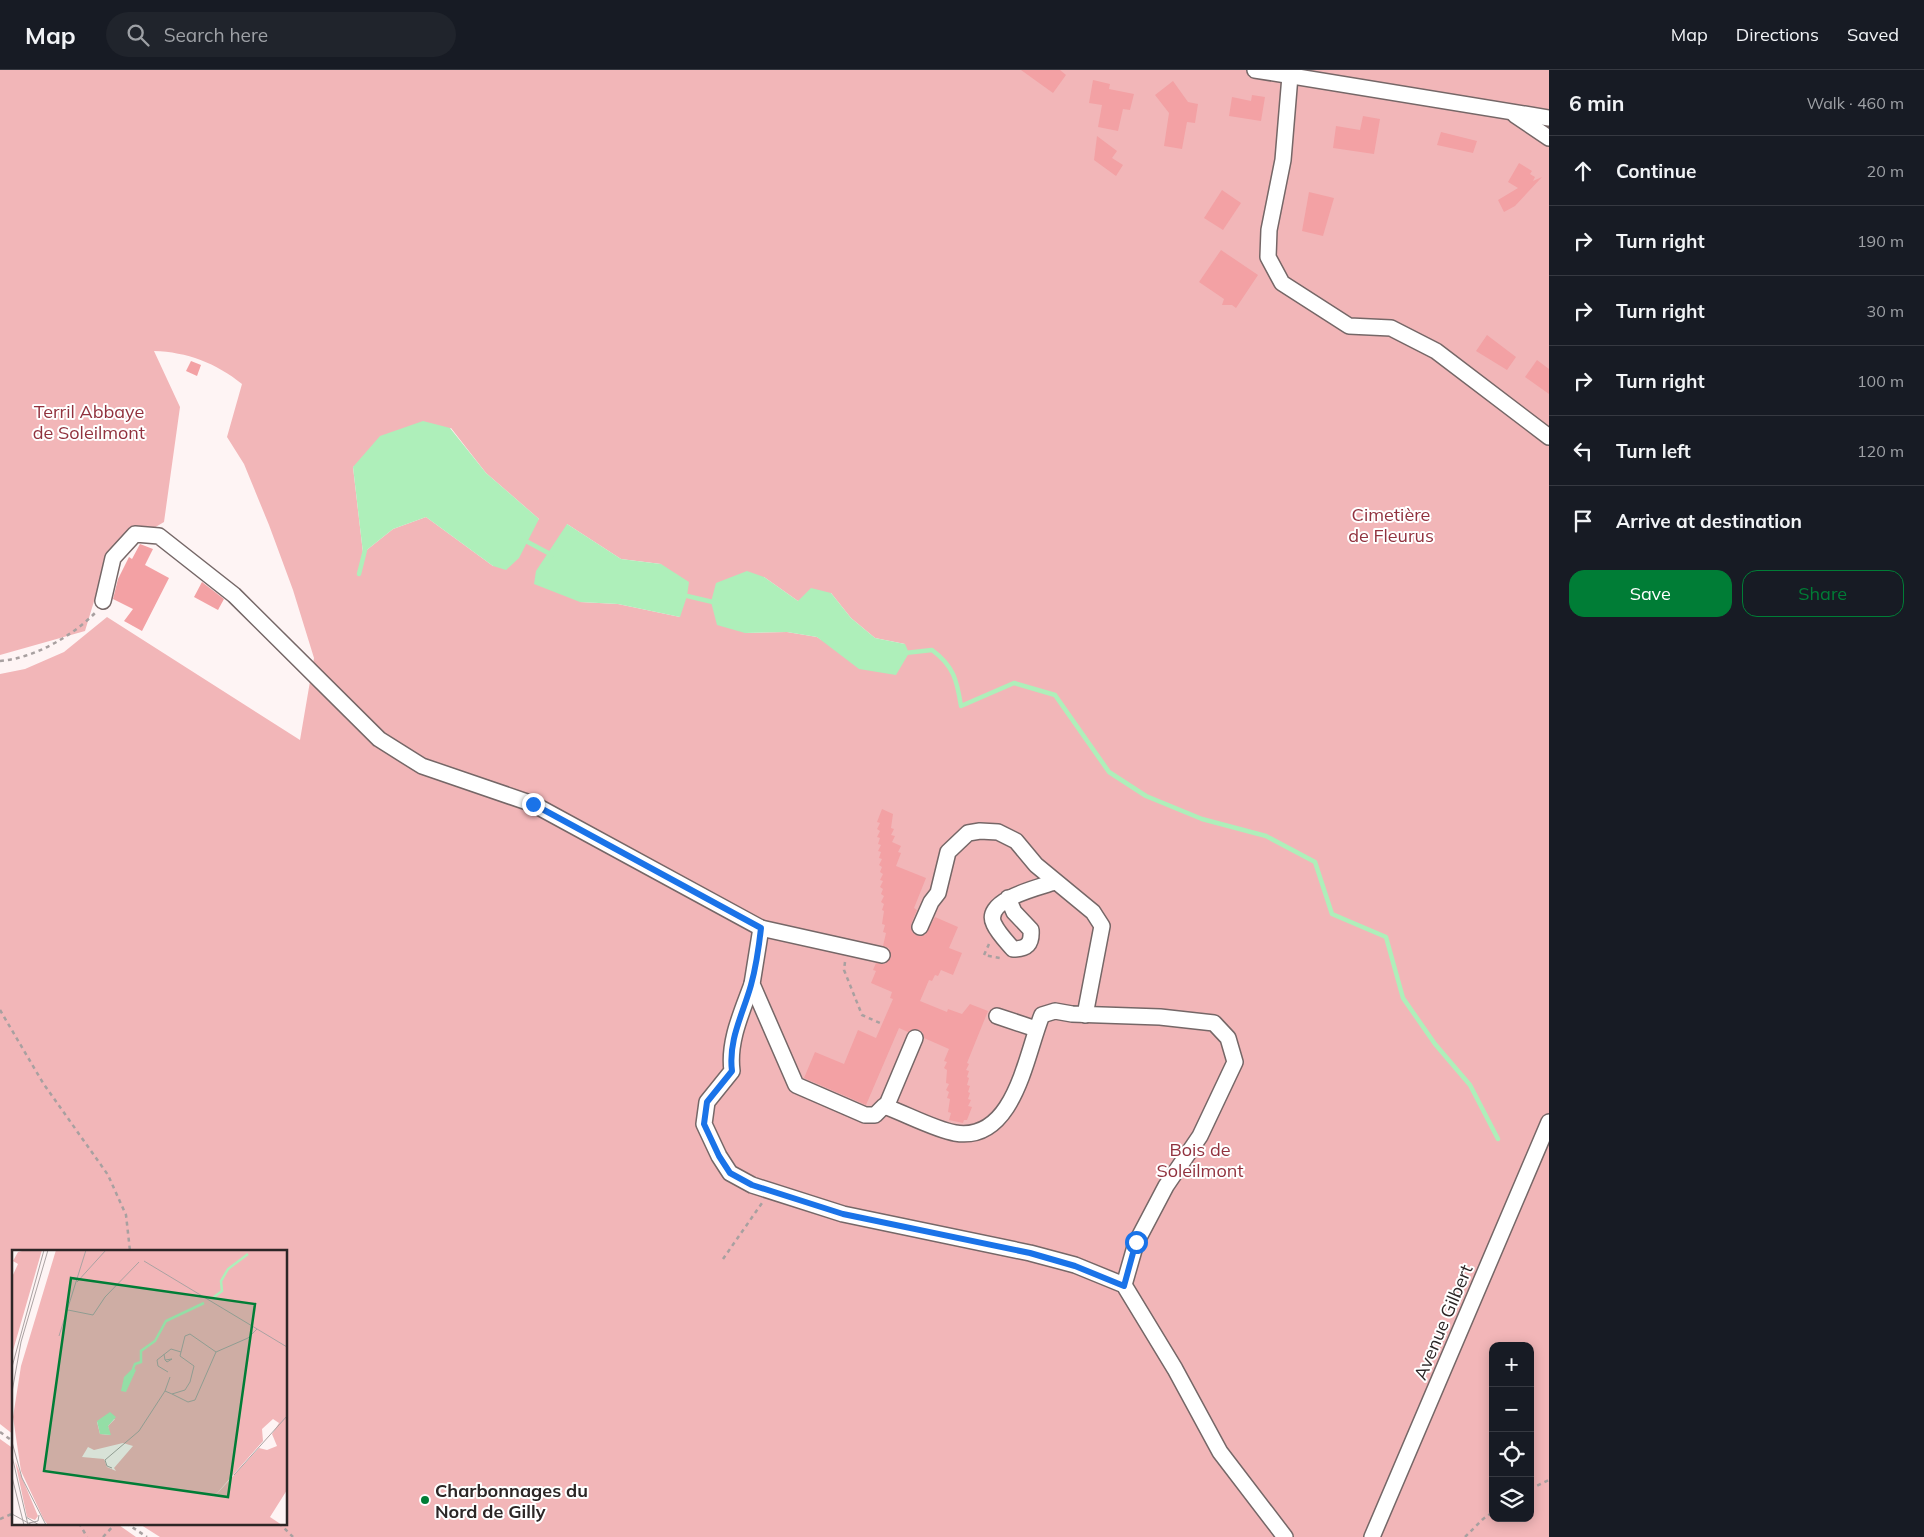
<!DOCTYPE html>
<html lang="en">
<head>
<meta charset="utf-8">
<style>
  body { margin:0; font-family:Mulish,sans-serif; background:#20242c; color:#f1f3f6 }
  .controls { position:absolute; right:15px; bottom:15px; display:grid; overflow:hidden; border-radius:10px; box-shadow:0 2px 12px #0003 }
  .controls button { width:45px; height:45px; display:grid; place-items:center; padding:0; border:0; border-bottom:1px solid #363941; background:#171b24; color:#f1f3f6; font:25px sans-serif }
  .stop { position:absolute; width:15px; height:15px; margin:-11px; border:4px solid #1a73e8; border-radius:50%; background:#fff }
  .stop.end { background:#1a73e8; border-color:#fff; box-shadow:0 1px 5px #0008 }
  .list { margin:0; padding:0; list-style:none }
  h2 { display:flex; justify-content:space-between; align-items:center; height:65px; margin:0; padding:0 20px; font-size:21px }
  h2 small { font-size:16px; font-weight:400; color:#9ea1a6 }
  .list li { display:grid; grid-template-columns:32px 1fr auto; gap:15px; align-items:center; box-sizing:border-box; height:70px; padding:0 20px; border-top:1px solid #363941 }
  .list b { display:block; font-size:19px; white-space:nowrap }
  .list em { font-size:16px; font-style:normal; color:#9ea1a6 }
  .actions { display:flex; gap:10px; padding:15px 20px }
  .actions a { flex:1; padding:11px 0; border:1px solid #007d36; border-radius:15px; text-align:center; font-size:18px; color:#007d36 }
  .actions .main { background:#007d36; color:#fff }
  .icon { flex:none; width:28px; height:28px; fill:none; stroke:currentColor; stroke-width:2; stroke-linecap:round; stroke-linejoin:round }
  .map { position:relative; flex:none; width:1549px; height:1467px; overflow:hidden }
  header { display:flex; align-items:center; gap:30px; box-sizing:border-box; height:70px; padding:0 25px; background:#171b24; border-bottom:1px solid #363941 }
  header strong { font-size:24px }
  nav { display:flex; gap:28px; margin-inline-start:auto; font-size:18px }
  .search { width:350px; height:45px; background:#20242c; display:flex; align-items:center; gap:12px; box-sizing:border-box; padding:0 18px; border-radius:28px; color:#9ea1a6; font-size:19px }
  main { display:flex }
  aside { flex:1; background:#171b24 }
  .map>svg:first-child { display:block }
</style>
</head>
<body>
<header>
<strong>Map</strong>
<div class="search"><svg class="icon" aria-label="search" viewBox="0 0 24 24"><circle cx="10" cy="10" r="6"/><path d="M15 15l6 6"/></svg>Search here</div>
<nav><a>Map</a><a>Directions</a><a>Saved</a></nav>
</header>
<main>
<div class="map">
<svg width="1549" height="1467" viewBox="0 0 1549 1467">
  <rect width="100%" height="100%" fill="#fef4f4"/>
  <!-- green -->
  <g fill="#f2b6b8" fill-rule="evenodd">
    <path d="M0 0H1549V1467H160L138 1453H286V1181H14V1365L0 1354V604L25 599 64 582 107 547 300 670 314 588 293 520 269 455 244 394 227 367 242 314C216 293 187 282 154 281L180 337 164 452 108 485 85 561 0 585ZM451 358 486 403 539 449 493 496 426 447 393 459 363 483 353 397ZM567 454 621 489 661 494 680 547 618 534 580 532ZM764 507 798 531 831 523 851 548 875 568 905 574 836 579 817 567 787 562 745 563ZM1493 1276H1530V1448H1493Z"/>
    <polygon points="0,1369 14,1379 14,1453 116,1453 136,1467 0,1467"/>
  </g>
  <!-- water -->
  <g fill="#aeefba">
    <polygon points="423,351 450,358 486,403 539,449 519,488 506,500 493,496 426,447 393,459 363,483 353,397 380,366"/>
    <polygon points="567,454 621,489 661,494 689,512 687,526 680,547 618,534 580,532 534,514 536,501"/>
    <polygon points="747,501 764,507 798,531 811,518 831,523 851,548 875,568 905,574 909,583 896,605 859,599 817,567 787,562 745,563 717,555 711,532 716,513"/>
  </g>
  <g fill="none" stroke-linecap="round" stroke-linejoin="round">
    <!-- stream -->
    <g stroke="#aeefba" stroke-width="4.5">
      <polyline points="524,470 552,485"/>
      <polyline points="359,504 365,480"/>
      <polyline points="683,525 717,533"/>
      <path d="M905 583 932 580C954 596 957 611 961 636L1014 613 1055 625 1109 702 1146 726 1202 749 1266 766 1315 792 1332 844 1386 867 1403 928 1435 974 1470 1015 1498 1069"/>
    </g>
  </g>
  <!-- building -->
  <g fill="#f3a1a4">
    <polygon points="1021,0 1060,0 1066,5 1053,23"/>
    <polygon points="1093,10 1110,14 1109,19 1134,24 1130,40 1123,39 1118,61 1098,57 1102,35 1089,33"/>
    <polygon points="1173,11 1188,32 1198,34 1195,53 1187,52 1182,79 1164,76 1169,43 1155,25"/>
    <polygon points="1252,25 1265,27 1261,51 1229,46 1232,27 1251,31"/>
    <polygon points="1363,46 1380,49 1374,84 1333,78 1336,56 1360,60"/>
    <polygon points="1441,62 1477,71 1473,83 1437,75"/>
    <polygon points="1097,66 1117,81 1112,88 1123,95 1116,106 1094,90"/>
    <polygon points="1519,93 1532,101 1530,104 1535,107 1533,111 1542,107 1515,136 1504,142 1498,130 1518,118 1508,112"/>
    <polygon points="1222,120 1241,133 1223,160 1204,148"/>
    <polygon points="1309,122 1334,128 1323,166 1302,161"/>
    <polygon points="1221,180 1258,205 1236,238 1232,235 1222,235 1224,229 1199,212"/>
    <polygon points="1487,265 1516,287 1507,300 1476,281"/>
    <polygon points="1537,290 1549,299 1549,324 1525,307"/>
    <polygon points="191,291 201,295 197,306 186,301"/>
    <polygon points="140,474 153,479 145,495 169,508 142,561 124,551 133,539 113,529 118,509 129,487 132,489"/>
    <polygon points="202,512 224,529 218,540 194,527"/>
    <polygon points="882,739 893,744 891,758 894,759 891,765 895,766 892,772 901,776 898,782 901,783 896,796 926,808 914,838 917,840 911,854 912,862 917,866 925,865 935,847 958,857 949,878 962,883 953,905 941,900 938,906 935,905 932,911 929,910 920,931 947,942 948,939 962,944 970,934 988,941 967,993 969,994 966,1000 969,1001 967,1007 969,1008 967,1015 970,1016 968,1022 970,1023 968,1029 971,1030 968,1036 972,1037 967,1050 964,1050 963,1053 949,1050 951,1043 948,1042 950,1029 947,1028 949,1022 946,1020 949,1014 946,1013 947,1000 944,998 947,992 944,991 949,979 924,968 923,963 918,959 908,962 899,958 866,1035 804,1008 815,982 844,994 858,960 876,968 893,929 890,928 892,922 871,913 876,901 873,900 876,893 885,894 891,887 889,878 883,876 886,863 883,862 885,855 882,854 884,841 882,840 884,834 881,832 884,826 881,824 883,819 880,817 883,811 880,810 883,804 880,802 882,797 879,795 882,789 879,788 881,782 878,781 881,775 878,774 880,768 877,767 880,761 877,759 880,753 877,752"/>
  </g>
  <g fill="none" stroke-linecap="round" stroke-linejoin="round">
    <defs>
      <g id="minor">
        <polyline points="1255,0 1549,48"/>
        <polyline points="1290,6 1283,90 1269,160 1268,187 1282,213 1349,256 1391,258 1436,281 1549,367"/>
        <polyline points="1515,45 1549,68"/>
        <polyline points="103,531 113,488 135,464 159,466 234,525 379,669 422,696 533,734 761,858 882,885"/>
        <path d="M1008 828 1014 842 1031 860C1032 874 1027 879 1013 879 1007 872 998 863 994 854 982 830 1040 817 1055 812"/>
        <polyline points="920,857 931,832 938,823 948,782 968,763 980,761 998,762 1016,771 1036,795 1093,842 1102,856 1085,945"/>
        <path d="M761 858 752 914 796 1015 865 1045H875L884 1036C904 1043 936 1060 955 1063 1015 1073 1026 983 1042 945L1055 941 1072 944 1160 947 1214 953 1228 968 1235 992 1200 1066 1166 1116 1136 1173 1124 1215"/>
        <path d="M752 914C742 942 728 971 732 1001L707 1032 704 1054 719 1086 730 1103 752 1115 843 1144 1030 1183 1075 1195 1124 1215 1175 1299 1220 1382 1285 1467"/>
        <polyline points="997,946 1036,959"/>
        <polyline points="886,1037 915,968"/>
        <polyline points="1372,1467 1549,1052"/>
      </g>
    </defs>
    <!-- minor casing -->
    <use href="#minor" stroke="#756767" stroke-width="18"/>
    <!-- path -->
    <g stroke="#a8a0a0" stroke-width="2.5" stroke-dasharray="4 4" stroke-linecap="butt">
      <path d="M0 591C34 588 71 567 95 543"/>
      <polyline points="989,874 984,885 1000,888"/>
      <polyline points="845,892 844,900 862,945 880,953"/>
      <polyline points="0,940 43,1013 108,1105 126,1145 130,1181"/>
      <polyline points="723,1189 762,1133"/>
      <polyline points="0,1362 14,1372"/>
      <polyline points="1530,1419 1549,1410"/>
      <polyline points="0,1449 14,1443"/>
      <polyline points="79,1453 87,1467"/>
      <polyline points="126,1453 147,1467"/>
      <polyline points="279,1453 293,1467"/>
      <polyline points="103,1467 116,1453"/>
      <polyline points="1465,1467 1483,1449 1493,1442"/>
    </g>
    <!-- minor -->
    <use href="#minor" stroke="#fff" stroke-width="15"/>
  </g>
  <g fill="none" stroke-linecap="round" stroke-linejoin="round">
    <!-- route -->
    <path stroke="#1a73e8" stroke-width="6" d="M533 734 761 858C759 876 756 897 751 915 743 944 728 970 732 1001L707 1032 704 1054 719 1086 730 1103 752 1115 843 1144 1030 1183 1075 1196 1124 1216 1136 1172"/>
  </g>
  <!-- markers -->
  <circle fill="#007d36" stroke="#fff" stroke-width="2" cx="425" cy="1430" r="5"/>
  <g text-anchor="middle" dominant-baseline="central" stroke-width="4" stroke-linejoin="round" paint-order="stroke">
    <!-- park labels -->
    <g font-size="18" fill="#91323e" stroke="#fff">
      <text x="89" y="341">Terril Abbaye<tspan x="89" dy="21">de Soleilmont</tspan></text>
      <text x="1391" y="444">Cimetière<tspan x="1391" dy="21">de Fleurus</tspan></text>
      <text x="1200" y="1079">Bois de<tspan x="1200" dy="21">Soleilmont</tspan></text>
    </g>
    <!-- street labels -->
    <g font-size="18" fill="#2c2626" stroke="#fff">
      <text transform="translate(1443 1252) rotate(-67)">Avenue Gilbert</text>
    </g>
    <!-- poi labels -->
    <g font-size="18" font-weight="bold" fill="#2c2626" stroke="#fff" text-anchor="start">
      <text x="435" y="1420">Charbonnages du<tspan x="435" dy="21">Nord de Gilly</tspan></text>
    </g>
  </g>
  <!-- overview -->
  <g transform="translate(12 1180)">
    <rect width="275" height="275" fill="#fef4f4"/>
    <path d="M14 0H30L0 104V27L6 14 1 11 6 2ZM44 0H275V240L258 267 270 275H36L32 270 9 221 1 167 9 116ZM91 168 103 169 96 176 98 185 88 184 85 172ZM261 169 267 173 260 184 265 196 255 200 247 198 199 250 251 191 250 179ZM111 193 121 196 102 218 104 221 95 217 92 209 70 207 76 197 82 200ZM3 211 26 266 23 270 15 267Z" fill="#f2b6b8" fill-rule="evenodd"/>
    <path d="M121 118 124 120 114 142 109 141 112 127ZM98 162 104 167 96 176 99 185 88 184 85 171Z" fill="#aeefba"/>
    <path fill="none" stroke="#aeefba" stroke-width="2.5" d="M202 47 210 41 209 31 216 19 236 4M121 119 123 114 129 112V101L143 91 154 71 192 53"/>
    <path fill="none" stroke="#aaa2a2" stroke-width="1" d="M132 11 275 97M65 32 94 0M56 60 81 65 93 47 127 12M47 86 74 0M152 104 153 110 155 112 160 109 153 110M0 117 32 0M156 122 146 116 145 110 159 99 169 102M153 141 160 144 173 140 178 132 182 116 168 106 173 86 178 84 204 102M0 142 9 92 36 0M160 144 176 152 183 150 204 102 236 88 245 79M0 192 10 228 34 275M0 206 16 275M100 218 95 216 93 210 127 181 153 141 158 127M222 225 275 166M0 227 12 275M0 264 20 275M14 267 27 275M17 273 26 271 27 265"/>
    <path fill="#007d36" fill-opacity="0.15" stroke="#007d36" stroke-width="2.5" d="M59 28 243 54 216 247 32 221Z"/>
    <rect width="275" height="275" fill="none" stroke="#2c2626" stroke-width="2.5"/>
  </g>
</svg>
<div class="controls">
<button>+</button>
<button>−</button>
<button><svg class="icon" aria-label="locate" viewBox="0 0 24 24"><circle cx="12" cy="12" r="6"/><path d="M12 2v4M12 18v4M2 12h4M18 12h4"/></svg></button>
<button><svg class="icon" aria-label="layers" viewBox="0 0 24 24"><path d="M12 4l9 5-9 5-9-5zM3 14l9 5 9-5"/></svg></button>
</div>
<div class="stop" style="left:1136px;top:1172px"></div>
<div class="stop end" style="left:533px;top:734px"></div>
</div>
<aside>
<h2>6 min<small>Walk · 460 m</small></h2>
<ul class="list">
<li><svg class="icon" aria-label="ahead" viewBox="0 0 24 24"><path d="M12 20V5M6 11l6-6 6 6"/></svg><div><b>Continue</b></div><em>20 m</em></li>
<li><svg class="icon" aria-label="right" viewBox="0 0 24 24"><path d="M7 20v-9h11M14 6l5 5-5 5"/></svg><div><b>Turn right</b></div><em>190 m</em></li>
<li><svg class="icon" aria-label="right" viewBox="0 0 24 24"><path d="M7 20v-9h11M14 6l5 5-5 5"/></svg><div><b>Turn right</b></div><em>30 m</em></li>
<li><svg class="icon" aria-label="right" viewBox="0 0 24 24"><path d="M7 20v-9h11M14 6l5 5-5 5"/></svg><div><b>Turn right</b></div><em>100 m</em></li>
<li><svg class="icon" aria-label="left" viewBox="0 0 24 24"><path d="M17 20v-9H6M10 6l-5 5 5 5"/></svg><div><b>Turn left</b></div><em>120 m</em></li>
<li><svg class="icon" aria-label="arrive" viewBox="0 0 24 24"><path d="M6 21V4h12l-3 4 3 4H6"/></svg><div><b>Arrive at destination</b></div></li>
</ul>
<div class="actions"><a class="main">Save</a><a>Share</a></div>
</aside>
</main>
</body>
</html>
